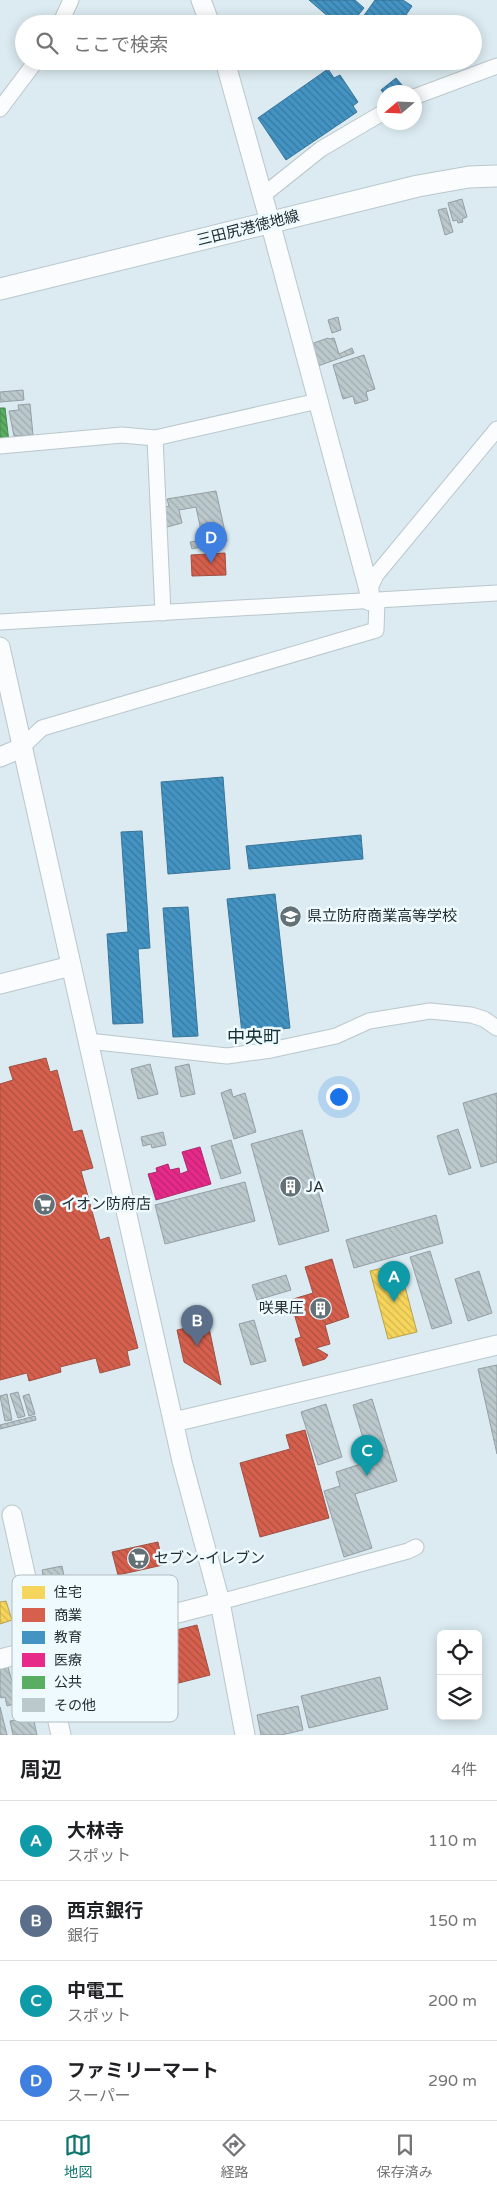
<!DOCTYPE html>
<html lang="ja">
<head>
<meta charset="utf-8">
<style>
  body { margin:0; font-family:"Varela Round","Noto Sans JP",sans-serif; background:#f6f6f6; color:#202124 }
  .controls { position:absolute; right:15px; bottom:15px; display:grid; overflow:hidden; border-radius:8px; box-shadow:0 2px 12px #0003 }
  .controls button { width:45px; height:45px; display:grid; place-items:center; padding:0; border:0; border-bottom:1px solid #e0e0e0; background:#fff; color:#202124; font:25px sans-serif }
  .compass { position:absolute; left:377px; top:85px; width:45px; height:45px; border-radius:50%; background:#fff; box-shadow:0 2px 12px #0003; rotate:251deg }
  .you { position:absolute; left:338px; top:1096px; width:18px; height:18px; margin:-12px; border:4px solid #fff; border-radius:50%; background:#1a73e8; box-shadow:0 0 0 8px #1a73e833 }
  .badge { display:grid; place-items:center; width:32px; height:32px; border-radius:50%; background:#0f766e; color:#fff; font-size:16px; font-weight:700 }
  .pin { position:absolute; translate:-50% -41px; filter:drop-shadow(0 1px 2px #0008) }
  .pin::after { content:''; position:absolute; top:26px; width:18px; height:15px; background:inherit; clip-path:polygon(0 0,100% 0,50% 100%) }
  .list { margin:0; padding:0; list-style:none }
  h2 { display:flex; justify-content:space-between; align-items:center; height:65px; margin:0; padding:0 20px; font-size:21px }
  h2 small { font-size:16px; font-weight:400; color:#757577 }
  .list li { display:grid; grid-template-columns:32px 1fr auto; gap:15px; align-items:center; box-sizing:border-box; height:80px; padding:0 20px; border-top:1px solid #e0e0e0 }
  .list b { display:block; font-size:19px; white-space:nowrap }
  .list p { margin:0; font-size:16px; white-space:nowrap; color:#757577 }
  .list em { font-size:16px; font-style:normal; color:#757577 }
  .icon { flex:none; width:28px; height:28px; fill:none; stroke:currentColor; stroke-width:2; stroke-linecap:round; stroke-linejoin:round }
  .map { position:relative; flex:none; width:497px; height:1735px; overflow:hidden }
  .search { position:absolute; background:#fff; box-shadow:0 2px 12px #0003; left:15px; right:15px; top:15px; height:55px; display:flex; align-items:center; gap:12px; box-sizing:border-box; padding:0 18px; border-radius:28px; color:#757577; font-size:19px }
  .sheet { height:385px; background:#fff }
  nav { display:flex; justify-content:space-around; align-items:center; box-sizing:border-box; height:70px; border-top:1px solid #e0e0e0; background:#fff; font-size:14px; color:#757577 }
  nav a { display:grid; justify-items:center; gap:2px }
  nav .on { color:#0f766e }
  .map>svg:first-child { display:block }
</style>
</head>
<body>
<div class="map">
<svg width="497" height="1735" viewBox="0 0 497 1735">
  <defs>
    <pattern id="homes-back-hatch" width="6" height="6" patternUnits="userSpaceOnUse" patternTransform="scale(1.25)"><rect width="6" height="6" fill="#f6d55c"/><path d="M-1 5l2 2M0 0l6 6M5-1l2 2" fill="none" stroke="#d3b750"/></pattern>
    <pattern id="shops-back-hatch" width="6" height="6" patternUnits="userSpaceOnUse" patternTransform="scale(1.25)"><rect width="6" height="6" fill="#d6604d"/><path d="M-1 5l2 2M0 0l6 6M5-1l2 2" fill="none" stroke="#ad5041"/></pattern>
    <pattern id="schools-back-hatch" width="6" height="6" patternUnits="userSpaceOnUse" patternTransform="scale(1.25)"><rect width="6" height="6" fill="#4393c3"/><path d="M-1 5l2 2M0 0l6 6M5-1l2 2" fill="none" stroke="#38789f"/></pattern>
    <pattern id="health-back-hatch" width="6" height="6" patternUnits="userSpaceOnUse" patternTransform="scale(1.25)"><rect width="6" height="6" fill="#e7298a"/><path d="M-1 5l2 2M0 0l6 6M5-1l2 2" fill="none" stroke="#bb2471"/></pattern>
    <pattern id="public-back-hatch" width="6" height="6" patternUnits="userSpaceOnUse" patternTransform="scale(1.25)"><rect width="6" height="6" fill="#5aae61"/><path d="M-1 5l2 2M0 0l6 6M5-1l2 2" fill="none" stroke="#4a8e51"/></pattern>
    <pattern id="building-back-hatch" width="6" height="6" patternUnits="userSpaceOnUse" patternTransform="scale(1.25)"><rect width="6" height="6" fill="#bbc8cc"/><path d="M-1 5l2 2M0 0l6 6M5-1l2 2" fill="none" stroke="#a0acb0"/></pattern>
  </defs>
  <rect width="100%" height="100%" fill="#dbebf1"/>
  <!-- homes -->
  <g fill="url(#homes-back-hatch)" stroke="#b7a34f">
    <polygon points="399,1264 417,1332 388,1339 370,1271"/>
    <polygon points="6,1601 12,1620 0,1624 0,1602"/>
  </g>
  <!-- shops -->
  <g fill="url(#shops-back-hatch)" stroke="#a05145">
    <polygon points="225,553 226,575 192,576 191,555"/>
    <polygon points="46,1058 50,1072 57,1070 73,1132 82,1130 93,1168 81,1171 100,1240 109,1237 138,1348 127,1351 130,1365 100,1373 96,1358 60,1367 61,1372 29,1381 27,1373 0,1380 0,1084 13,1080 9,1067"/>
    <polygon points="332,1259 349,1317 325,1325 330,1344 316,1348 328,1355 325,1359 303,1366 295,1339 301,1337 290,1300 313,1293 305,1267"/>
    <polygon points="208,1323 221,1385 184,1362 177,1330"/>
    <polygon points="305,1430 329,1518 260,1537 240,1463 290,1449 286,1435"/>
    <polygon points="158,1542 163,1565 118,1575 112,1552"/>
    <polygon points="197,1625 210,1675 167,1686 164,1676 156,1678 148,1644 137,1647 135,1640"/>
  </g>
  <!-- schools -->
  <g fill="url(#schools-back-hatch)" stroke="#397598">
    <polygon points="309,0 355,0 364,8 351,24 337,24"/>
    <polygon points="375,0 403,0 412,6 400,24 358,24"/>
    <polygon points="328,69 334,78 340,75 358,102 353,106 357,112 286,160 258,118"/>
    <polygon points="396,78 408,92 384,92 384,94 381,90"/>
    <polygon points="223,777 230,869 168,874 161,782"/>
    <polygon points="142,831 150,948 138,949 143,1023 113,1024 107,934 128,932 121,832"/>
    <polygon points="361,835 363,859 249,869 246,846"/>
    <polygon points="275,894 290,1028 242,1033 227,899"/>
    <polygon points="188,907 198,1036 173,1037 163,908"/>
  </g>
  <!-- health -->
  <polygon fill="url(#health-back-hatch)" stroke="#ac2a70" points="200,1147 211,1184 156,1200 148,1174 157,1172 156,1168 168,1164 170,1170 179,1168 180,1174 188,1171 182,1152"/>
  <!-- public -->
  <polygon fill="url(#public-back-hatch)" stroke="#4a8853" points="0,408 5,408 9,442 0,442"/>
  <!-- building -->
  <g fill="url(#building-back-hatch)" stroke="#939fa3">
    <polygon points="462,199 467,217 462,219 463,222 458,223 457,220 453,221 448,203"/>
    <polygon points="446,208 453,232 445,235 438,210"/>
    <polygon points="338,317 341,330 332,333 328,320"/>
    <polygon points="328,338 329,339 334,338 339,354 352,348 354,353 318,366 313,346 312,347 311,344"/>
    <polygon points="364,355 375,389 366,392 368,400 355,404 353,396 343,399 333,365"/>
    <polygon points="23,390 24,400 0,402 0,392"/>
    <polygon points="30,404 33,435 14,436 9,411 19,410 18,405"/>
    <polygon points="216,491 227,541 192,549 190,542 203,540 196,507 179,510 182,523 167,527 163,508 169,506 167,499"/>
    <polygon points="150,1064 158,1094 138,1099 131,1069"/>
    <polygon points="189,1064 195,1094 181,1097 175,1067"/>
    <polygon points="231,1089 233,1097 245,1093 256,1132 234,1139 221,1093"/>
    <polygon points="497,1093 497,1162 481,1167 463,1103"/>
    <polygon points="458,1129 471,1168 449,1175 437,1136"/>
    <polygon points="302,1130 329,1231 279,1245 251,1144"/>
    <polygon points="163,1132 166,1145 152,1148 151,1144 143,1146 141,1137"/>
    <polygon points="231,1140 241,1173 221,1179 211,1146"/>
    <polygon points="245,1182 255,1221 165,1244 155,1205"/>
    <polygon points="436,1215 443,1243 354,1268 346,1240"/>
    <polygon points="430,1251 452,1323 432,1329 410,1257"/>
    <polygon points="479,1271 492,1313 468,1321 455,1279"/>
    <polygon points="286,1275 291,1290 257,1300 252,1285"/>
    <polygon points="254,1320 266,1361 251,1365 239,1324"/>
    <polygon points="497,1365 497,1454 478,1369"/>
    <polygon points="18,1392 25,1416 18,1418 10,1394"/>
    <polygon points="7,1394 12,1420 5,1421 0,1396"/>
    <polygon points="29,1394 35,1414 29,1416 23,1396"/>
    <polygon points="372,1399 397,1481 355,1494 372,1548 344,1557 324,1491 340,1486 336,1472 370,1461 353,1405"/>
    <polygon points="326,1404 342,1457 318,1465 301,1412"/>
    <polygon points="35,1416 36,1420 0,1429 0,1425"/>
    <polygon points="62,1566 65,1581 49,1584 48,1579 44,1580 42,1570"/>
    <polygon points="8,1667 18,1703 7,1706 5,1697 1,1698 0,1696 0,1669"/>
    <polygon points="380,1677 388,1709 309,1728 301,1696"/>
    <polygon points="298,1706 303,1730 281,1735 261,1735 257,1715"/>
    <polygon points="0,1707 7,1735 0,1735"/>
    <polygon points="32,1712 37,1735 13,1735 10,1721 21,1719 20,1715"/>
  </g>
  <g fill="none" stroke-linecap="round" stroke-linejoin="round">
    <defs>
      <g id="minor">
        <polyline points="60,24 71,0"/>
        <polyline points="414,97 497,66"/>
        <polyline points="0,109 36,61"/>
        <polyline points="262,196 321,149 384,112"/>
        <polyline points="155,438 163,613"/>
        <polyline points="0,446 122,435 155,438 318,401"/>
        <polyline points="369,590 376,575 497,429"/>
        <polyline points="0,622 497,593"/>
        <polyline points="21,748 42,728 376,630 377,601"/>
        <polyline points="88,1041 227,1056 271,1050 336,1036 369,1021 430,1011 471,1015 484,1019 497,1028"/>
        <polyline points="220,1602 408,1551 416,1547"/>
      </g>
      <g id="tertiary">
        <polyline points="201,0 210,24"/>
        <polyline points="225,61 270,222 369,590 370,601"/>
        <polyline points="0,647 182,1461 220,1602 245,1735"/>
        <polyline points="0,757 21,748"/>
        <polyline points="0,984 71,966"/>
        <polyline points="174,1422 497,1345"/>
        <polyline points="12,1515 61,1735"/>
        <polyline points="0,1659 220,1602"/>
      </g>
      <polyline id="secondary" points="0,289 418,186 469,177 497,176"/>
    </defs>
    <!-- minor casing -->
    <use href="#minor" stroke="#bac7cc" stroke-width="17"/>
    <!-- tertiary casing -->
    <use href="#tertiary" stroke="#bac7cc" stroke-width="21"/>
    <!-- secondary casing -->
    <use href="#secondary" stroke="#bac7cc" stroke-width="23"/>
    <!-- minor -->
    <use href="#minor" stroke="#fafcfd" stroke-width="15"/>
    <!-- tertiary -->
    <use href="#tertiary" stroke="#fafcfd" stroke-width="19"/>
    <!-- secondary -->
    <use href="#secondary" stroke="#fafcfd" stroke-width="21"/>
  </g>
  <!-- icons -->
  <defs>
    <symbol id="school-disc" viewBox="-11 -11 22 22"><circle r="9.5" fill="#637075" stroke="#eefafe"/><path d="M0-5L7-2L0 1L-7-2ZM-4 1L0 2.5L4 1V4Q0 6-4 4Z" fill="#fff"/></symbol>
    <symbol id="building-disc" viewBox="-11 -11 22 22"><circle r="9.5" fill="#637075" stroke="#eefafe"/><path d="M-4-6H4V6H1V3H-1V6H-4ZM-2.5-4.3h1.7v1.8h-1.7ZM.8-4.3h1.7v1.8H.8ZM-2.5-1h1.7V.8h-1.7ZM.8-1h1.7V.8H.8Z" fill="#fff"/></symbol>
    <symbol id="supermarket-disc" viewBox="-11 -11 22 22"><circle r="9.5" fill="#637075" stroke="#eefafe"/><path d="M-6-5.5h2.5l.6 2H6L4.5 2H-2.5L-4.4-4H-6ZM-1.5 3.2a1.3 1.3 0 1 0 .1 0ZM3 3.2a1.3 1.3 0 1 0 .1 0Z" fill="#fff"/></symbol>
  </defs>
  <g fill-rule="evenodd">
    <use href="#school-disc" x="278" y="904" width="25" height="25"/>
    <use href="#building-disc" x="278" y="1174" width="25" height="25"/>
    <use href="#supermarket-disc" x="32" y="1192" width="25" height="25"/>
    <use href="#building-disc" x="308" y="1296" width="25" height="25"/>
    <use href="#supermarket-disc" x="126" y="1546" width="25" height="25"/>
  </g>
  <g text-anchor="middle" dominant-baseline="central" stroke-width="5" stroke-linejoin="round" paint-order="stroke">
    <!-- street labels -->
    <g font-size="15" fill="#232e32" stroke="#eefafe">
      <text transform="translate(248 228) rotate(-14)">三田尻港徳地線</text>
    </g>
    <!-- poi labels -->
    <g font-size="15" fill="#232e32" stroke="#eefafe" text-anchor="start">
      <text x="307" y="916">県立防府商業高等学校</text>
      <text x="306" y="1187">JA</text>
      <text x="61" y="1204">イオン防府店</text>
      <text x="304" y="1308" text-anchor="end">咲果圧</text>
      <text x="154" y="1558">セブン-イレブン</text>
    </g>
    <!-- quarter labels -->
    <g font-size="18" fill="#173139" stroke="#eefafe">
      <text x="254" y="1037">中央町</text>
    </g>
  </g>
  <!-- legend -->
  <rect x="12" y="1575" width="166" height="147" rx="8" fill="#eefafe" stroke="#b1bdc1" stroke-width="1"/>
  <rect x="22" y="1586" width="23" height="13" fill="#f6d55c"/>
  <rect x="22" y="1608" width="23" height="14" fill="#d6604d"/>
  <rect x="22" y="1631" width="23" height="13" fill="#4393c3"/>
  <rect x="22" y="1653" width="23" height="14" fill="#e7298a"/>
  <rect x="22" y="1676" width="23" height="13" fill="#5aae61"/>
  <rect x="22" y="1698" width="23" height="14" fill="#bbc8cc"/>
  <g font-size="14" fill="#232e32">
    <text x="54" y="1597">住宅</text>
    <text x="54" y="1620">商業</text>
    <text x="54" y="1642">教育</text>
    <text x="54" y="1665">医療</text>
    <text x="54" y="1687">公共</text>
    <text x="54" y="1710">その他</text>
  </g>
</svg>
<div class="controls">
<button><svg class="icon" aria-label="locate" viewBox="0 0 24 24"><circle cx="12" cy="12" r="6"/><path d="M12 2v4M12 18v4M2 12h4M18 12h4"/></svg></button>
<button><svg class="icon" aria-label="layers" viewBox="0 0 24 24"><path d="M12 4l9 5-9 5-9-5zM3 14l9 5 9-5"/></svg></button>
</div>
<svg class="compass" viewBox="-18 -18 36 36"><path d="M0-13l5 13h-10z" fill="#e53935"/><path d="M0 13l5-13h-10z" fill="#757577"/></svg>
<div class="you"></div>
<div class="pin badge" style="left:394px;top:1302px;background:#0f9aa8">A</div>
<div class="pin badge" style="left:197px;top:1346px;background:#5c6f8a">B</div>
<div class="pin badge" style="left:367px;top:1476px;background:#0f9aa8">C</div>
<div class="pin badge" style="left:211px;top:563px;background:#3f7fe0">D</div>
<div class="search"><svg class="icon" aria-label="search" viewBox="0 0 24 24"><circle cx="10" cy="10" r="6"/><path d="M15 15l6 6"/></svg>ここで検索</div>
</div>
<section class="sheet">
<h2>周辺<small>4件</small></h2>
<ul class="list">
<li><span class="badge" style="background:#0f9aa8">A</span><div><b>大林寺</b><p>スポット</p></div><em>110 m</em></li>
<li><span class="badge" style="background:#5c6f8a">B</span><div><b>西京銀行</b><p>銀行</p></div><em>150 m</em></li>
<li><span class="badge" style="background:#0f9aa8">C</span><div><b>中電工</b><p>スポット</p></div><em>200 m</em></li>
<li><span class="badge" style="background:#3f7fe0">D</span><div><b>ファミリーマート</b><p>スーパー</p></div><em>290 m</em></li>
</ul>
</section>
<nav>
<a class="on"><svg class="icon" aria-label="map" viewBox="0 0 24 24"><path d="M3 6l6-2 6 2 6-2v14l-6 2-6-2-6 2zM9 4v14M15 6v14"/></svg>地図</a>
<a><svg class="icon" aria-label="directions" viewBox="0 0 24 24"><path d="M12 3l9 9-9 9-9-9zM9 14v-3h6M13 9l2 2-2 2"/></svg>経路</a>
<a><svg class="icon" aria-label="saved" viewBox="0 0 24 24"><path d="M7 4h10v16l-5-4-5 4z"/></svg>保存済み</a>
</nav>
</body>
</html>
